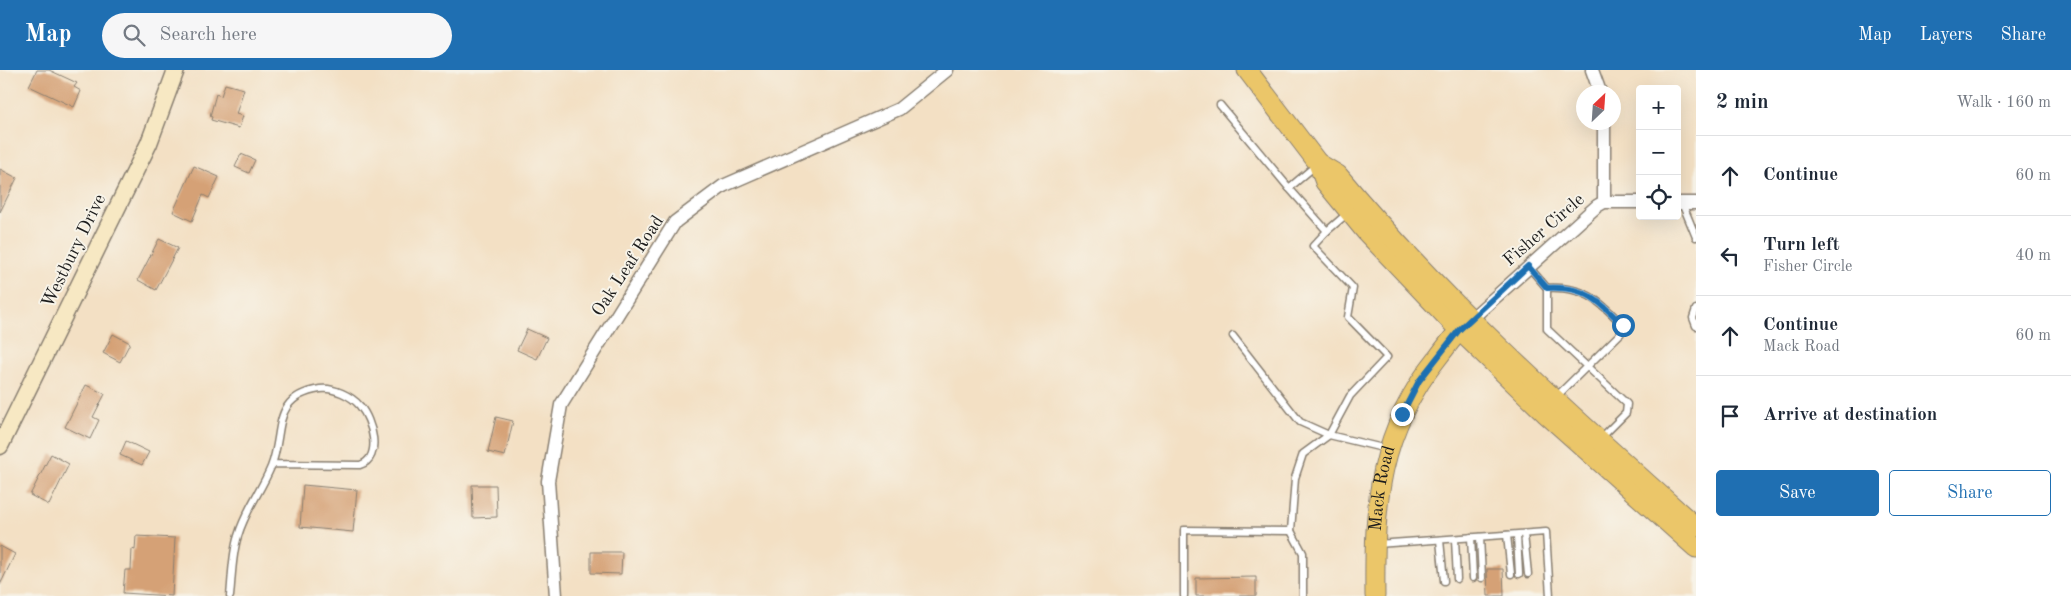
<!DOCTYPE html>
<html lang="en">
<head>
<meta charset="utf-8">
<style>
  body { margin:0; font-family:"Old Standard TT",serif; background:#f6f6f7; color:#1f2937 }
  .controls { position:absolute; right:15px; top:15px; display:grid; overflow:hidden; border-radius:5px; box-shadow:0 5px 20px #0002 }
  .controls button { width:45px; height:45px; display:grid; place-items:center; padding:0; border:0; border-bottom:1px solid #e0e1e3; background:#fff; color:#1f2937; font:25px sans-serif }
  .compass { position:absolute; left:1576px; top:15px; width:45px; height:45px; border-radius:50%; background:#fff; box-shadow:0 5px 20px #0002; rotate:25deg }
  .stop { position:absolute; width:15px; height:15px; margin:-11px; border:4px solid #1f6fb2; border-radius:50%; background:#fff }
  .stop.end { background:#1f6fb2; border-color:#fff; box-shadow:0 1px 5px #0008 }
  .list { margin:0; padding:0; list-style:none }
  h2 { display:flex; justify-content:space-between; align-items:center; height:65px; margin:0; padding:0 20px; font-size:21px }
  h2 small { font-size:16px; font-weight:400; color:#747a83 }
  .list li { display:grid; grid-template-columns:32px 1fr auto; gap:15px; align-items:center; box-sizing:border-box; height:80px; padding:0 20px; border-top:1px solid #e0e1e3 }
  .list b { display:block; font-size:19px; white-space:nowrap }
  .list p { margin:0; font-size:16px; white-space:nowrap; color:#747a83 }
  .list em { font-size:16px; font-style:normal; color:#747a83 }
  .actions { display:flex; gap:10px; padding:15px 20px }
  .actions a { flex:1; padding:11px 0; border:1px solid #1f6fb2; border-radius:5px; text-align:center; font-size:18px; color:#1f6fb2 }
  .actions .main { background:#1f6fb2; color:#fff }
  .icon { flex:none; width:28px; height:28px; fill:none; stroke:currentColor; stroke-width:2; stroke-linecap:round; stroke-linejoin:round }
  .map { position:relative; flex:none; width:1696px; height:526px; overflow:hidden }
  header { display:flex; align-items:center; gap:30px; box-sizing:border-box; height:70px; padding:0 25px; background:#1f6fb2; color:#fff }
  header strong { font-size:24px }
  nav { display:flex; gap:28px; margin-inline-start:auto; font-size:18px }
  .search { width:350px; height:45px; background:#f6f6f7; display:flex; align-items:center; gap:12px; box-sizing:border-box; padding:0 18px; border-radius:28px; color:#747a83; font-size:19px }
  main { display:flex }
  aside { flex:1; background:#fff }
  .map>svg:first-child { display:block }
</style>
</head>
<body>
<header>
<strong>Map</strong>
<div class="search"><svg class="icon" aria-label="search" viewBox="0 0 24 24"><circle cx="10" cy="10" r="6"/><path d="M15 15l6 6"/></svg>Search here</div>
<nav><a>Map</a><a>Layers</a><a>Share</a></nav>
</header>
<main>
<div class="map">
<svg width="1696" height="526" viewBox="0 0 1696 526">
  <rect width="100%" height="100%" fill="#f7f3e8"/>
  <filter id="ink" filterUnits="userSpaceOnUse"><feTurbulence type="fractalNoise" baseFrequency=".02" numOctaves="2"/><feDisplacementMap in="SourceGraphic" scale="10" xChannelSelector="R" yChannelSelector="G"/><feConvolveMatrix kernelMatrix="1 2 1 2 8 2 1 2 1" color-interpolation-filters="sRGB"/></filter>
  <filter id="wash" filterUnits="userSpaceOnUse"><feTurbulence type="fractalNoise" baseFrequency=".0096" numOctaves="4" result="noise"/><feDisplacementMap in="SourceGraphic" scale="20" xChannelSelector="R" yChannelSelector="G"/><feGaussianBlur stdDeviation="1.12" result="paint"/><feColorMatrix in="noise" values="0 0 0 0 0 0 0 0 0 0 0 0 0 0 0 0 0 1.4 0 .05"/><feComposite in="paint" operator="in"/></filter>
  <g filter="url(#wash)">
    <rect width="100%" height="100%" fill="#f3e0c4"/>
    <g id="blocks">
      <!-- building -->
      <g fill="#d5a176">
        <polygon points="37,0 49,0 77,13 74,17 81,21 74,37 29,16"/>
        <polygon points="225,14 244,19 236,44 243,46 239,58 211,50 212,47 210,46 216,24 221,26"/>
        <polygon points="241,84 255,90 249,103 235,97"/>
        <polygon points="194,96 219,107 209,128 203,125 192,151 173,142"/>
        <polygon points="0,99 17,108 0,142"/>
        <polygon points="159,169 178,178 156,220 138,210"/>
        <polygon points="527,259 547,268 537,289 517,280"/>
        <polygon points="113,264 130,273 120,292 103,283"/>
        <polygon points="86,315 105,324 93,347 99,350 90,369 65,357"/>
        <polygon points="496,347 513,351 505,386 488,382"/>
        <polygon points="126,371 149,382 142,395 120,385"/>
        <polygon points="51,384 69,394 49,435 30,425"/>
        <polygon points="303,415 357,420 353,462 300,457"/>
        <polygon points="472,415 496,415 497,447 473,448"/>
        <polygon points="136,466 175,468 172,526 123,523 125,500 131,500 132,479 135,480"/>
        <polygon points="0,476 15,484 0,515"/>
        <polygon points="591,482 622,482 621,504 591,503"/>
        <polygon points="1487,499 1503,499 1504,526 1488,526"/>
        <polygon points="1256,507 1256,526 1196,526 1196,508"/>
      </g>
    </g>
  </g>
  <g filter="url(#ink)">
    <use href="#blocks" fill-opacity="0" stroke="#887e70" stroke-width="1"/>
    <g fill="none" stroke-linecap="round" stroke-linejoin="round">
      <defs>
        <g id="lane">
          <polyline points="1220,35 1289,118 1315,96"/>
          <polyline points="1289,118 1327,161 1349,142"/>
          <polyline points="1682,133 1696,167"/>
          <polyline points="1327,161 1313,176 1353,218 1348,247 1387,287 1350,326 1329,365 1387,379"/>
          <polyline points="1528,196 1547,218 1547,259 1627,334 1626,343 1600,369"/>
          <path d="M1547 218C1585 216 1598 230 1623 255L1621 263 1556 327"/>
          <polyline points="1696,239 1693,248 1696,256"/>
          <polyline points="1291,461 1303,483 1303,526"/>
          <polyline points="1524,464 1528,504"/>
          <polyline points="1507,465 1511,504"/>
          <polyline points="1517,465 1519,504"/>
          <polyline points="1471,467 1473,508"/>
          <polyline points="1480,467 1482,508"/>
          <polyline points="1455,469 1457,509"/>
          <polyline points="1440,470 1444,511"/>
          <polyline points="1377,474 1546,462 1550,526"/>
          <path d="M230 526C232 507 232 484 238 466 245 441 261 421 271 397 285 362 270 327 320 319 333 317 352 326 360 336 372 350 383 388 360 395L272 394"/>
          <polyline points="1184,526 1184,460 1291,461 1295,408 1303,384 1329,365 1300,352 1233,266"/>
        </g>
        <g id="street">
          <polyline points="1592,0 1600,22"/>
          <polyline points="1604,132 1604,52"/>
          <polyline points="1677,133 1696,133"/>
          <polyline points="1471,249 1597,136 1604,132 1640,132"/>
          <polyline points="556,526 548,411 561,335 675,152 723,116 899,39 947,0"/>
        </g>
        <polyline id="secondary" points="0,376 149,73 176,0"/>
        <g id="primary">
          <polyline points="1247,0 1318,93 1325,112 1366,162 1459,260 1546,344 1696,478"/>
          <path d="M1318 93 1338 105C1445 234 1571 345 1696 457"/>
          <path id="s1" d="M1375 526C1374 433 1378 362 1439 286 1448 274 1457 262 1468 251"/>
        </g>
      </defs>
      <!-- lane casing -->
      <use href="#lane" stroke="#887e70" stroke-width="9"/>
      <!-- street casing -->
      <use href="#street" stroke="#887e70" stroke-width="15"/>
      <!-- secondary casing -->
      <use href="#secondary" stroke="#887e70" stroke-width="19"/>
      <!-- primary casing -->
      <use href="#primary" stroke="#887e70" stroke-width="21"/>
      <!-- lane -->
      <use href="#lane" stroke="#fff" stroke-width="6"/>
      <!-- street -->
      <use href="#street" stroke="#fff" stroke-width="12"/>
      <!-- secondary -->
      <use href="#secondary" stroke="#f7e8c3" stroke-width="16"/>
      <!-- primary -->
      <use href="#primary" stroke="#ebc669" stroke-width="19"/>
    </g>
  </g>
  <g fill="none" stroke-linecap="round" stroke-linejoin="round" filter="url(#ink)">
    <!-- route -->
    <path stroke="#1f6fb2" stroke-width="6" d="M1402 344 1419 311 1459 260 1528 196 1547 218C1585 216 1597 229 1623 255"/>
  </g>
  <g text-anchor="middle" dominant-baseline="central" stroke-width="4" stroke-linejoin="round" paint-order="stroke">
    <!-- street labels -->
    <g font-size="18" fill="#1c1c1c" stroke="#f7f3e8">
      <text transform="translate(1544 160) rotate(-41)">Fisher Circle</text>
      <text transform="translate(74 181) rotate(-64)">Westbury Drive</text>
      <text transform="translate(628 196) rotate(-57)">Oak Leaf Road</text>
      <text stroke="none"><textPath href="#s1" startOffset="108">Mack Road</textPath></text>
    </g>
  </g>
</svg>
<div class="controls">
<button>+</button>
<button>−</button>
<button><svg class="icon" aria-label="locate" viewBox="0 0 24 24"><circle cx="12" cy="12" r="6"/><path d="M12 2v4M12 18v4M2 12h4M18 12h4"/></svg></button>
</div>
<svg class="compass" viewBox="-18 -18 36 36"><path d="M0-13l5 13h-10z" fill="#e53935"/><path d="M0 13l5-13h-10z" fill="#747a83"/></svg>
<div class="stop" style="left:1623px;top:255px"></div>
<div class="stop end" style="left:1402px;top:344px"></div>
</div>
<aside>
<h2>2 min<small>Walk · 160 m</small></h2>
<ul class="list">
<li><svg class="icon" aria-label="ahead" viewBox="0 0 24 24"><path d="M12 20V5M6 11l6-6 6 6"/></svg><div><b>Continue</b></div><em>60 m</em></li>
<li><svg class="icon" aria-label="left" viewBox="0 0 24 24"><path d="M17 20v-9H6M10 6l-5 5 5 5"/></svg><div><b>Turn left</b><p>Fisher Circle</p></div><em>40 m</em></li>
<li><svg class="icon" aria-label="ahead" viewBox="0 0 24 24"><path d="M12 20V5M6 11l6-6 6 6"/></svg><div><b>Continue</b><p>Mack Road</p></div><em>60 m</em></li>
<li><svg class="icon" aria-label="arrive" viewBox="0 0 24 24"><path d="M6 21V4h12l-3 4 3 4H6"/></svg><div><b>Arrive at destination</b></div></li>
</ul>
<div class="actions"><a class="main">Save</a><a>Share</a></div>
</aside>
</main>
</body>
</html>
